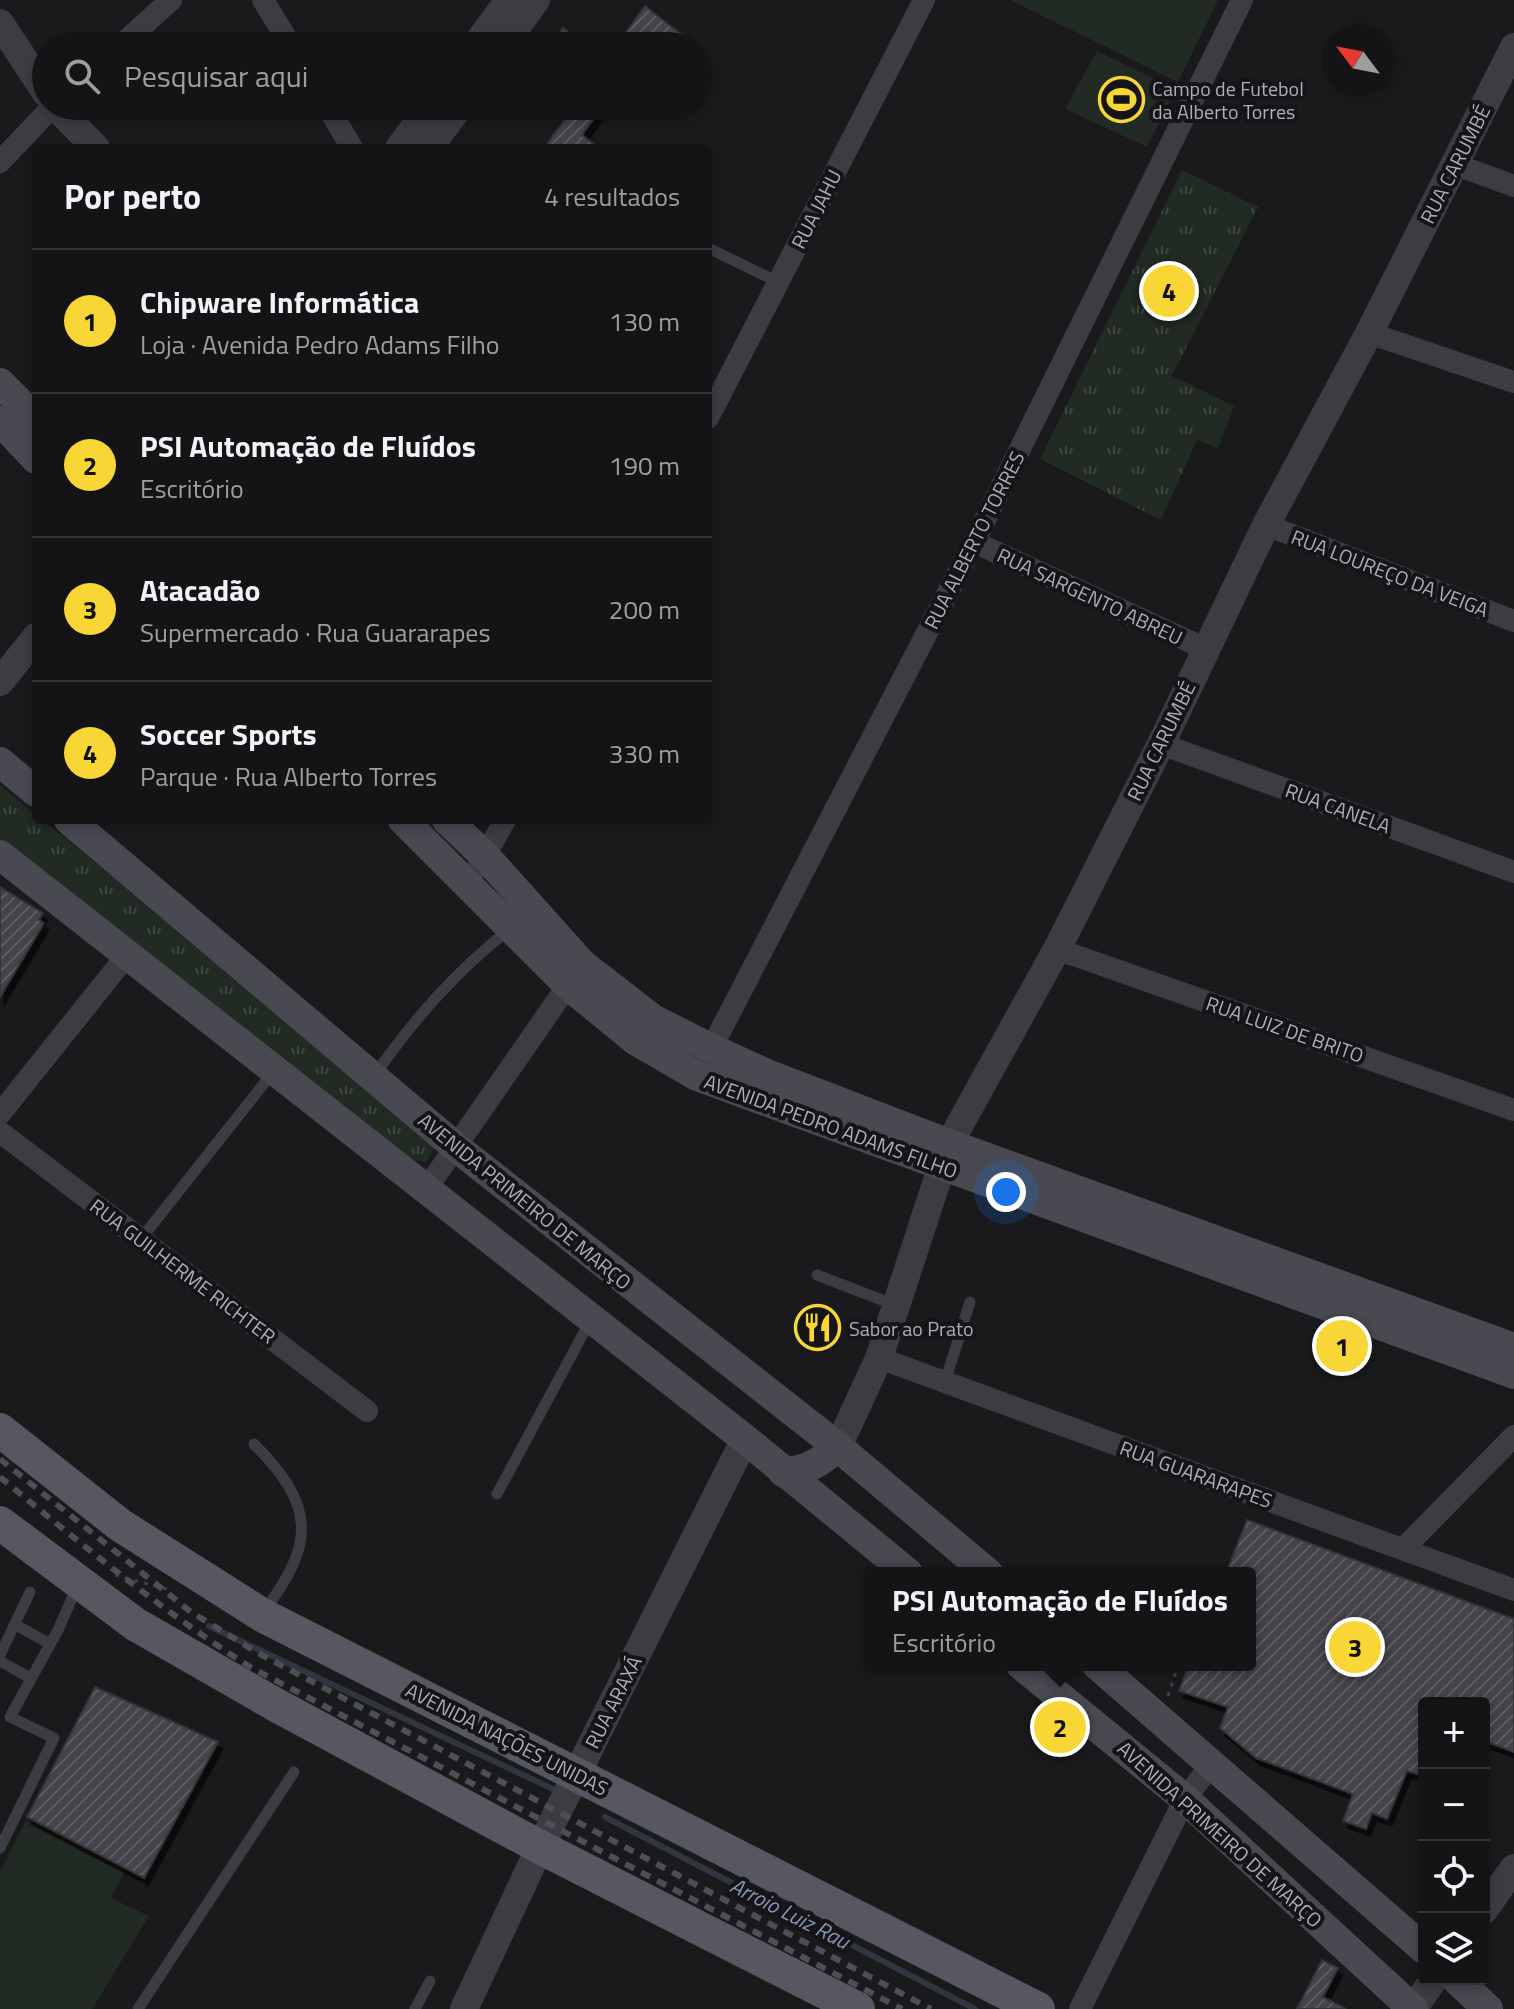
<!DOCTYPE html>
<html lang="pt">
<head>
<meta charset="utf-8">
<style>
  body { margin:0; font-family:"Titillium Web",sans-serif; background:#1d1c1e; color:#f1f3f6 }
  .controls { position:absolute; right:24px; bottom:24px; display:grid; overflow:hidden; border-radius:8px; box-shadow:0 4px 12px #0003 }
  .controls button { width:72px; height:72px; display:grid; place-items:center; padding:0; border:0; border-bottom:2px solid #333234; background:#141315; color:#f1f3f6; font:40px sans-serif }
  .compass { position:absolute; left:1322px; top:24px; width:72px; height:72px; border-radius:50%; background:#141315; box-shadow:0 4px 12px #0003; rotate:302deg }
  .you { position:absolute; left:1006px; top:1192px; width:28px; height:28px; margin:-20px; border:6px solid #fff; border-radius:50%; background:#1a73e8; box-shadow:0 0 0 12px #1a73e833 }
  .badge { display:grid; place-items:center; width:52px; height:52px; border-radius:50%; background:#f7d636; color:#111; font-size:26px; font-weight:700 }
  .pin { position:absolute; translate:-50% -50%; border:4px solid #fff; box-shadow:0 2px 8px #0006 }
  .popup { position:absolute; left:864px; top:1567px; width:392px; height:104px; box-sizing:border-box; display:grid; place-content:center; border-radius:8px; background:#141315; filter:drop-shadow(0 2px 6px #0005); font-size:26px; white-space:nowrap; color:#9d9ea0 }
  .popup b { font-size:30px; color:#f1f3f6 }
  .popup::after { content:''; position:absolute; left:50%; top:100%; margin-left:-16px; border:16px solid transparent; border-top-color:#141315 }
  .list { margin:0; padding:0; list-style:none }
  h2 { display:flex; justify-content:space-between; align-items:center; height:104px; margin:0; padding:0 32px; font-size:34px }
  h2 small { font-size:26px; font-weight:400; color:#9d9ea0 }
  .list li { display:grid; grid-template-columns:52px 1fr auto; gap:24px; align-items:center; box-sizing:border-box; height:144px; padding:0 32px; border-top:2px solid #333234 }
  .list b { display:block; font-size:30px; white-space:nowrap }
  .list p { margin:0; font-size:26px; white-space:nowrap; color:#9d9ea0 }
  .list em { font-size:26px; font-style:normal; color:#9d9ea0 }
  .icon { flex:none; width:44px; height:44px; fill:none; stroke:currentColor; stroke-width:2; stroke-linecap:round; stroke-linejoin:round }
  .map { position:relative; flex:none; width:1514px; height:2009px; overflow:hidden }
  .search { position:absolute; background:#141315; box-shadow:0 4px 12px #0003; left:32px; top:32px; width:680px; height:88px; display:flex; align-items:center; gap:20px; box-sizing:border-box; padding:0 28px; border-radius:44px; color:#9d9ea0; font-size:30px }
  .panel { position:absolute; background:#141315; box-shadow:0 4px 12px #0003; left:32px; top:144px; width:680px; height:680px; border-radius:8px }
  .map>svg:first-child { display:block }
</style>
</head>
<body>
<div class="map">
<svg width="1514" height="2009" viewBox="0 0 1514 2009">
  <defs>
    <pattern id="park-tufts" width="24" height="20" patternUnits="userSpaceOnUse" patternTransform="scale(2)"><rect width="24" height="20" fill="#212a23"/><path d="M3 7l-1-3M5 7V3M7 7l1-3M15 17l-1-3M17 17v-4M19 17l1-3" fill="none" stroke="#3f4641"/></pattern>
    <pattern id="building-hatch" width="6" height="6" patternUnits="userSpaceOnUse" patternTransform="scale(2)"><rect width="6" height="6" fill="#444349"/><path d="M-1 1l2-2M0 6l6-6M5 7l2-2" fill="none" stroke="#5c5c61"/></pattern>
    <filter id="shadow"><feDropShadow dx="4.5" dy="7" stdDeviation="0" flood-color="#0009"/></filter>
  </defs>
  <rect width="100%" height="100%" fill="#1a191c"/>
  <!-- grass -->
  <g fill="#212a23">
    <polygon points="1010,0 1218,0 1178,82"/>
    <polygon points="1097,51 1176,89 1147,147 1065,109"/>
    <polygon points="26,1820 125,1871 111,1898 149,1916 92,2009 0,2009 0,1872"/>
  </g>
  <!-- park -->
  <g fill="url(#park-tufts)">
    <polygon points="1182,170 1258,207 1172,376 1234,406 1218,448 1197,440 1161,520 1040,459"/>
    <polygon points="0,785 36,815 36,820 43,820 430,1135 435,1147 426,1162 415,1161 0,843"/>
  </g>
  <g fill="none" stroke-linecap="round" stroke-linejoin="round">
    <!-- stream -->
    <g stroke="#2f3640" stroke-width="6">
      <polyline points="209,1626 557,1791"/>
      <polyline points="605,1817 975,2009"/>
    </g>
  </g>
  <!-- building -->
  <g fill="url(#building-hatch)" stroke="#343338" stroke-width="2" filter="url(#shadow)">
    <polygon points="645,6 696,46 616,46"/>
    <polygon points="563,28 586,46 550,46"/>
    <polygon points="575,106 603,106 582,135 599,148 544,148"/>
    <polygon points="0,887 43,913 39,920 44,923 0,997"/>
    <polygon points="1247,1520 1514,1619 1514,1752 1484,1741 1484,1703 1424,1703 1424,1776 1407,1771 1387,1819 1372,1813 1366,1829 1343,1821 1353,1794 1256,1758 1220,1728 1228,1707 1179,1691 1189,1665 1250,1665 1250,1573 1226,1573"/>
    <polygon points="95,1687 218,1742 144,1878 27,1817"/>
    <polygon points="1322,1960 1338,1968 1323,1997 1346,2009 1297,2009"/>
  </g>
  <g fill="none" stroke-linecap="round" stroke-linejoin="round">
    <!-- path -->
    <g stroke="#404148" stroke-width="3" stroke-dasharray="4 6" stroke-linecap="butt">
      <polyline points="115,1575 173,1591"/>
      <polyline points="1168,1696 1178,1665"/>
    </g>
    <!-- service -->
    <g stroke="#3c3c43" stroke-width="11">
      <polyline points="708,248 778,282"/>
      <path d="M374 1076C414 1019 456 971 511 928"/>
      <polyline points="141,1239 273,1072"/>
      <polyline points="817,1275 895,1305"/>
      <polyline points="945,1382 970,1302"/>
      <path d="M254 1444C315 1505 316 1543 264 1611"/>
      <polyline points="497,1494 590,1321"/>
      <polyline points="16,1625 50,1644"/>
      <polyline points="0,1655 30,1592"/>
      <polyline points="0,1661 30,1678"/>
      <polyline points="0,1848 54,1738 10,1717 58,1630 77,1587"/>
      <polyline points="138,2009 294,1772"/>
      <polyline points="415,2009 430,1981"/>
    </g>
    <!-- minor -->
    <g stroke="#3c3c43" stroke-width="22">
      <polyline points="263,0 291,46"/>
      <polyline points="120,46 171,0"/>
      <polyline points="327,106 352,148"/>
      <polyline points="0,162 53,106"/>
      <polyline points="1454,164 1514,186"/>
      <polyline points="1369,333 1514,382"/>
      <polyline points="708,418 924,0"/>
      <polyline points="1266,525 1514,621"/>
      <polyline points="974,542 1206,649"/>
      <polyline points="1161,744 1514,872"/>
      <polyline points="478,868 505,820"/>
      <polyline points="1057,949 1514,1110"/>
      <polyline points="697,1076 974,542 1242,0"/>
      <polyline points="0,1114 127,955"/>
      <polyline points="0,1132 367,1411"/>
      <polyline points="425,1191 575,975"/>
      <polyline points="879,1358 1514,1590"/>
      <polyline points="1403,1549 1514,1436"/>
      <polyline points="1080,2009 1185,1799 1213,1762"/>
    </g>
    <!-- tertiary -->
    <g stroke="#3c3c43" stroke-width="28">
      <polyline points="0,23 46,93"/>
      <polyline points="475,46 509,0"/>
      <polyline points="503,46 536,0"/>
      <polyline points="55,106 96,148"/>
      <polyline points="399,148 430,106"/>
      <polyline points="429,148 460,106"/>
      <polyline points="0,682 36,637"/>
      <polyline points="838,1447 879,1358 949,1144 1057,949 1161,744 1266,525 1369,333 1514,47"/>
      <polyline points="1484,1910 1514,1868"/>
      <polyline points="464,2009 540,1847 745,1439"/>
      <polyline points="1413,2009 1434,1979"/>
    </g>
    <!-- secondary -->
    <g stroke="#484951" stroke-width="30">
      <polyline points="0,383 36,419"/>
      <polyline points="0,421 36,459"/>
      <polyline points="0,762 36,792"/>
      <polyline points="69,820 457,1148 838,1447 988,1573"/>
      <polyline points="403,820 568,985 635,1040 697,1076 1514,1374"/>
      <polyline points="447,820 486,857 582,964 653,1019 710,1048 767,1074 949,1144 1514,1348"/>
      <polyline points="0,855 745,1439 908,1573"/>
      <path d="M783 1472C808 1471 820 1462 838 1447"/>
      <polyline points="1021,1665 1185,1799 1413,2009"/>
      <polyline points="1097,1665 1424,1949"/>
      <polyline points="1456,1979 1488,2009"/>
    </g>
    <!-- primary -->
    <g stroke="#565760" stroke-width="34">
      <polyline points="0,1430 120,1525 262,1615 1038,2009"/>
      <polyline points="0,1523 135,1624 276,1705 540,1847 858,2009"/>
    </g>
    <!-- rail -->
    <g stroke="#4d4e56" stroke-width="6" stroke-dasharray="10 8" stroke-linecap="butt">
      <polyline points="0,1459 191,1612 258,1653 931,2009"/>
      <path d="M0 1477C81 1544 161 1610 250 1667L902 2009"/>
    </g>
  </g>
  <!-- icons -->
  <defs>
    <symbol id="stadium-ring" viewBox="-11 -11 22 22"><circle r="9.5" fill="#151417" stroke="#f7d636" stroke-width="1.5"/><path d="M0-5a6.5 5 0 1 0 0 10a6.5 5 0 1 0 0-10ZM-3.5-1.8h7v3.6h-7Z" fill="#f7d636"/></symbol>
    <symbol id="restaurant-ring" viewBox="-11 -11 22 22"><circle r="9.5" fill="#151417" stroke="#f7d636" stroke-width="1.5"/><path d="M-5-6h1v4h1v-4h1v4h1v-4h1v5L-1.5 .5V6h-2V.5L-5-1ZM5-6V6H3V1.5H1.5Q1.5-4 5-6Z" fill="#f7d636"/></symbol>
  </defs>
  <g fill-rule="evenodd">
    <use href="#stadium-ring" x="1096" y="74" width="51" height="51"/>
    <use href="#restaurant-ring" x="792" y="1302" width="51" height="51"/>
  </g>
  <g text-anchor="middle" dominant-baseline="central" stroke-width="8" stroke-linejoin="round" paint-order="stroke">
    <!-- poi labels -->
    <g font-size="20" fill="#abaebb" stroke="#151417" text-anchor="start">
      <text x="1152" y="88">Campo de Futebol<tspan x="1152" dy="23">da Alberto Torres</tspan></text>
      <text x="849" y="1328">Sabor ao Prato</text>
    </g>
    <!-- street labels -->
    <g font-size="20" fill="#abaebb" stroke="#151417">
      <text transform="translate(1455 164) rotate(-63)">RUA CARUMBÉ</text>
      <text transform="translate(816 209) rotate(-63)">RUA JAHU</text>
      <text transform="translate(974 540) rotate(-63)">RUA ALBERTO TORRES</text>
      <text transform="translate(1390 573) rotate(21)">RUA LOUREÇO DA VEIGA</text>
      <text transform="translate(1090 596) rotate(25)">RUA SARGENTO ABREU</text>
      <text transform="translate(1161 741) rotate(-64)">RUA CARUMBÉ</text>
      <text transform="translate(1338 808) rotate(20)">RUA CANELA</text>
      <text transform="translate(1285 1029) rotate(19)">RUA LUIZ DE BRITO</text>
      <text transform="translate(831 1126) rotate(20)">AVENIDA PEDRO ADAMS FILHO</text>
      <text transform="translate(525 1201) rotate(39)">AVENIDA PRIMEIRO DE MARÇO</text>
      <text transform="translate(183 1271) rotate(37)">RUA GUILHERME RICHTER</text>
      <text transform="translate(1196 1474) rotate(20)">RUA GUARARAPES</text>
      <text transform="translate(613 1702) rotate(-63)">RUA ARAXÁ</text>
      <text transform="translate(507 1739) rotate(27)">AVENIDA NAÇÕES UNIDAS</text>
      <text transform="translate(1220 1834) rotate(42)">AVENIDA PRIMEIRO DE MARÇO</text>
    </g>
    <!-- water labels -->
    <g font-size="22" font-style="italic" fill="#8295b7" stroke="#151417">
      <text transform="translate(790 1913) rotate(27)">Arroio Luiz Rau</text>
    </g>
  </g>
</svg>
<div class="controls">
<button>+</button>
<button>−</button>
<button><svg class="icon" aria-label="locate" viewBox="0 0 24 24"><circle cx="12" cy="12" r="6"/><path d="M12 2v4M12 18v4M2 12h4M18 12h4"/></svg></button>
<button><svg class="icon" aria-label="layers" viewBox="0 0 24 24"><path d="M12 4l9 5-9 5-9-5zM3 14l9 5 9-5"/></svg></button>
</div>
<svg class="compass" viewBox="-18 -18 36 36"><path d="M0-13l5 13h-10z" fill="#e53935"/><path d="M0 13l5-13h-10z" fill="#9d9ea0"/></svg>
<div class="you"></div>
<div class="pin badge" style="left:1342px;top:1346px">1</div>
<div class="pin badge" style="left:1060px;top:1727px">2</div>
<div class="popup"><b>PSI Automação de Fluídos</b>Escritório</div>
<div class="pin badge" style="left:1355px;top:1647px">3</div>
<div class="pin badge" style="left:1169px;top:291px">4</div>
<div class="search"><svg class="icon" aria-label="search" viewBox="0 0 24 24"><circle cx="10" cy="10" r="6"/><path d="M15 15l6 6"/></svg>Pesquisar aqui</div>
<section class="panel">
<h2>Por perto<small>4 resultados</small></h2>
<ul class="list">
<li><span class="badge">1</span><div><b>Chipware Informática</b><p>Loja · Avenida Pedro Adams Filho</p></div><em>130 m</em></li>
<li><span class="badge">2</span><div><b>PSI Automação de Fluídos</b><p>Escritório</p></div><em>190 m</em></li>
<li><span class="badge">3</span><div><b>Atacadão</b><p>Supermercado · Rua Guararapes</p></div><em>200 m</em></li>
<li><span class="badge">4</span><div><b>Soccer Sports</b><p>Parque · Rua Alberto Torres</p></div><em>330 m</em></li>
</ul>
</section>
</div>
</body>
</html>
